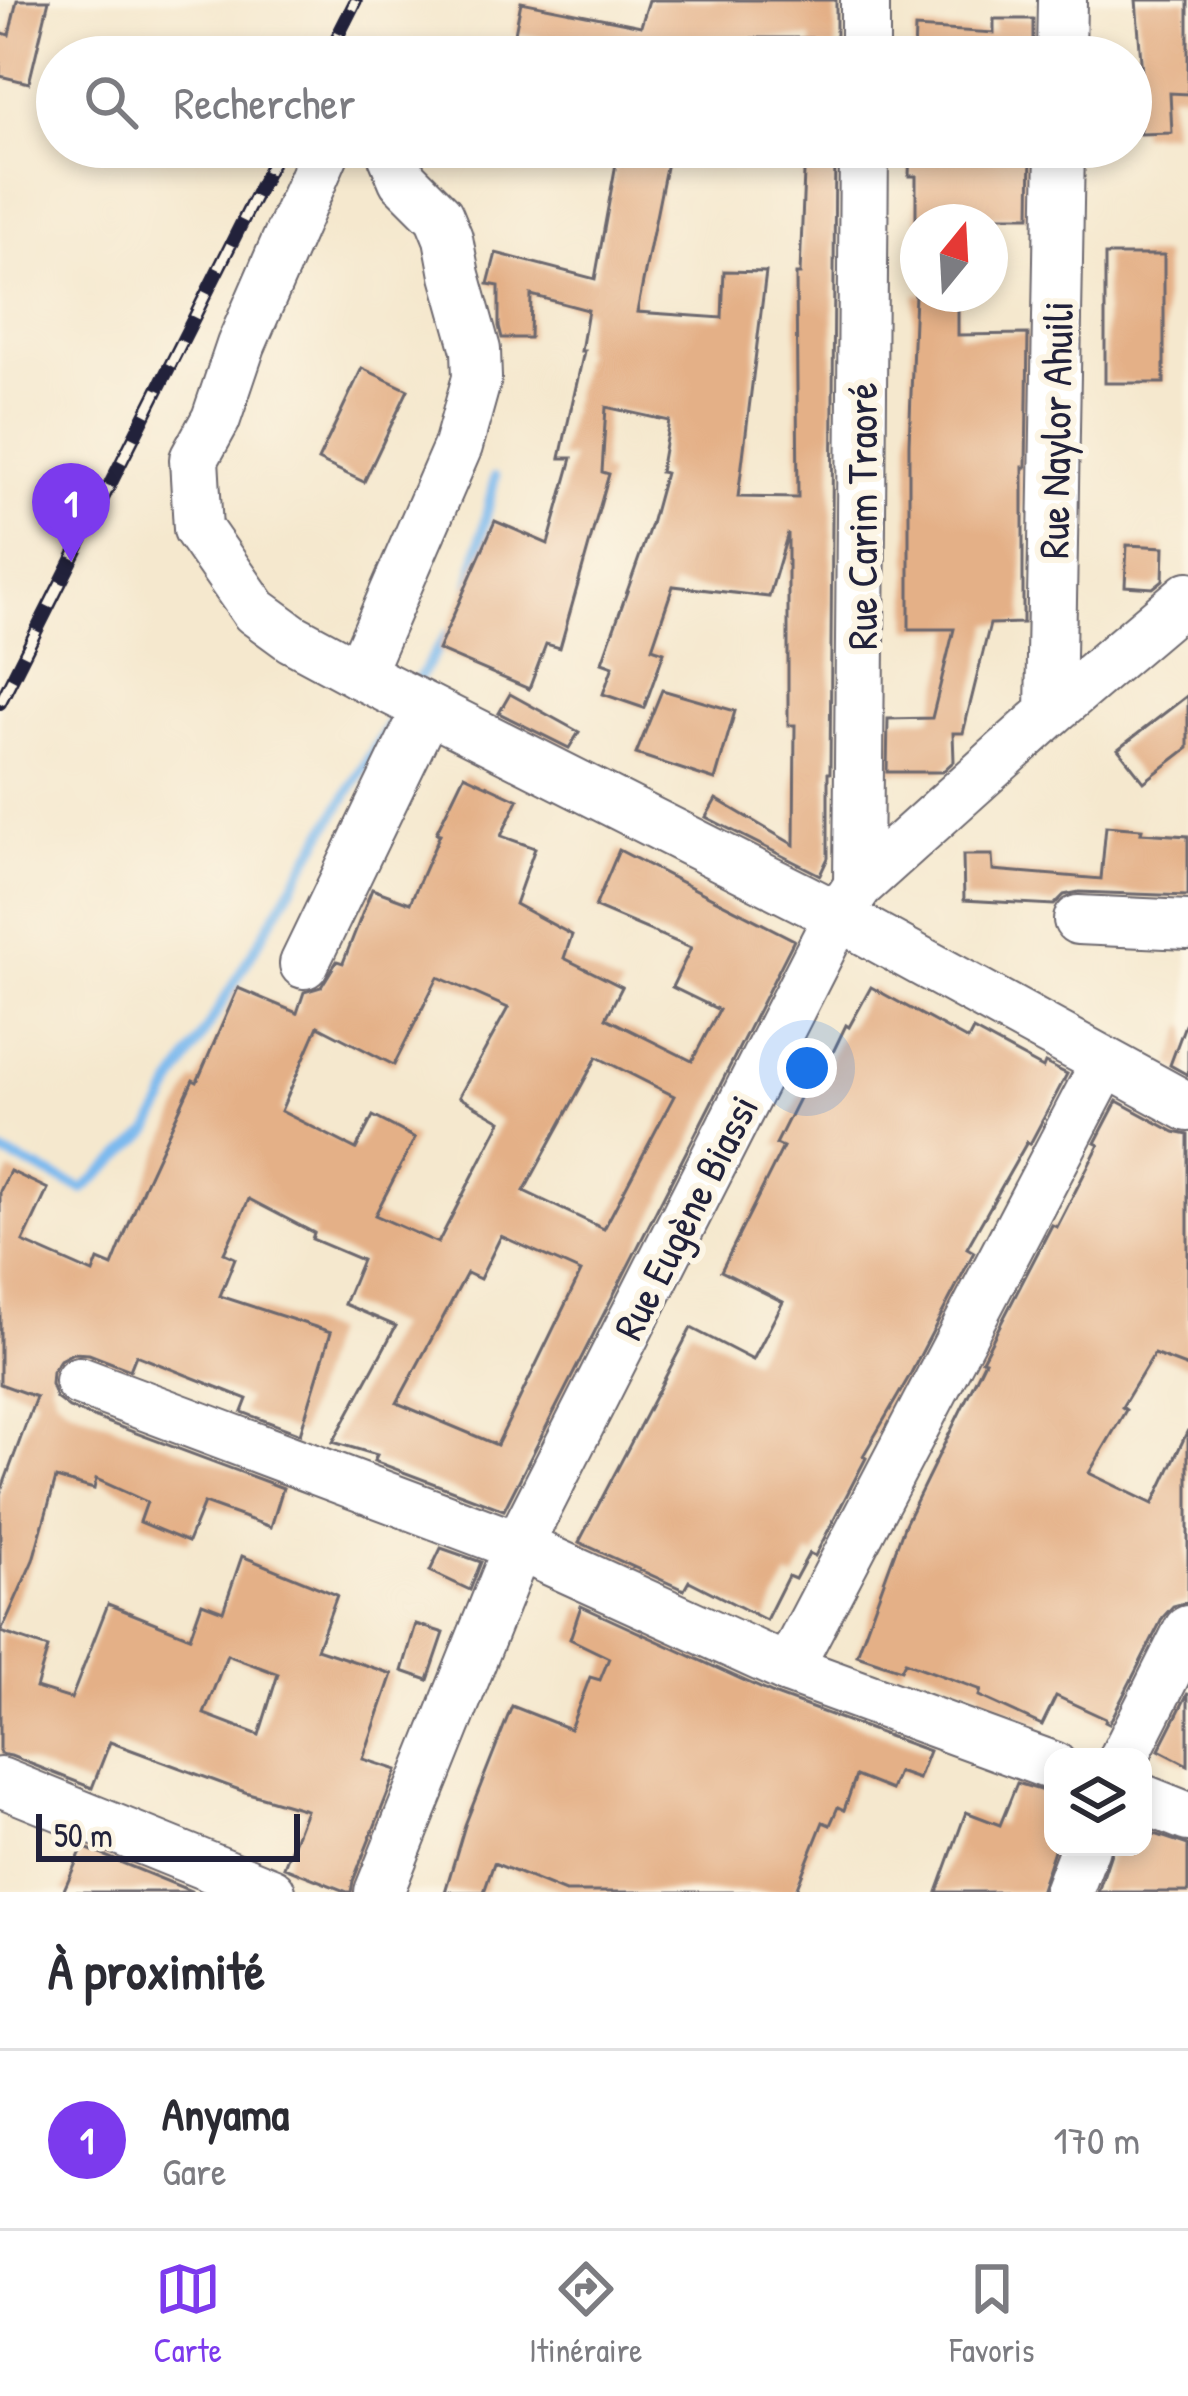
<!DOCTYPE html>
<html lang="fr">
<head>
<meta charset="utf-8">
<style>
  body { margin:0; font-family:"Patrick Hand",sans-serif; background:#f7f7f7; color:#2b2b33 }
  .controls { position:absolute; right:36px; bottom:36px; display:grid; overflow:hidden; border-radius:24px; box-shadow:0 6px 18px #0003 }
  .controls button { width:108px; height:108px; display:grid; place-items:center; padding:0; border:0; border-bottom:3px solid #e1e1e2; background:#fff; color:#2b2b33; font:60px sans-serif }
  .compass { position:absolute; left:900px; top:204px; width:108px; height:108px; border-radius:50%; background:#fff; box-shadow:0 6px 18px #0003; rotate:18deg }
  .scale { position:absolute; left:36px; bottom:30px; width:264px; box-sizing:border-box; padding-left:12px; border:6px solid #22223b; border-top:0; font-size:33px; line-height:42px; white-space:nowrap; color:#22223b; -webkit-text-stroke:9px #fcf5e5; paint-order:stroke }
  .you { position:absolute; left:807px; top:1068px; width:42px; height:42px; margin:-30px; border:9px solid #fff; border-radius:50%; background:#1a73e8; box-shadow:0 0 0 18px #1a73e833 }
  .badge { display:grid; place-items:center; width:78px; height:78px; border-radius:50%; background:#7c3aed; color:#fff; font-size:39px; font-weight:700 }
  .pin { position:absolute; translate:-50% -99px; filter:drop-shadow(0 3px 6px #0008) }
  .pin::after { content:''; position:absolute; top:63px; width:42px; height:36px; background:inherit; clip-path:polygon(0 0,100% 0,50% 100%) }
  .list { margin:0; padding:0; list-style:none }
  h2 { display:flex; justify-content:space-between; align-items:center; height:156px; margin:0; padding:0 48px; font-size:51px }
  h2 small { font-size:39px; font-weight:400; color:#7c7c81 }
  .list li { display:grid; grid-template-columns:78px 1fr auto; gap:36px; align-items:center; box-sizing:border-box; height:180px; padding:0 48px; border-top:3px solid #e1e1e2 }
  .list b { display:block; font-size:45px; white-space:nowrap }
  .list p { margin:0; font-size:39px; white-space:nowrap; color:#7c7c81 }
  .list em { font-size:39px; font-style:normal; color:#7c7c81 }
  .icon { flex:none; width:66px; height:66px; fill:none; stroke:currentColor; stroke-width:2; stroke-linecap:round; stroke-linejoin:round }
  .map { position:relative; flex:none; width:1188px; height:1892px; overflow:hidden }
  .search { position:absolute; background:#fff; box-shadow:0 6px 18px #0003; left:36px; right:36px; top:36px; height:132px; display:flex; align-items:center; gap:30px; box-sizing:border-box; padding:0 42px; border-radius:66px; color:#7c7c81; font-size:45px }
  .sheet { height:336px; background:#fff }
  nav { display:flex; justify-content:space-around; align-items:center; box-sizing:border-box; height:168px; border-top:3px solid #e1e1e2; background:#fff; font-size:33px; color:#7c7c81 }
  nav a { display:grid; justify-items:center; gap:6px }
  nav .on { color:#7c3aed }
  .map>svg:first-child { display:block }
</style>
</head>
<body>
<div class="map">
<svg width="1188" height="1892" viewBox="0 0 1188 1892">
  <rect width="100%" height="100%" fill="#fcf5e5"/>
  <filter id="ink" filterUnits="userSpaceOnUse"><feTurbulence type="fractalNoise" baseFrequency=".00833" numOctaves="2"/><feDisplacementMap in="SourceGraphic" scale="24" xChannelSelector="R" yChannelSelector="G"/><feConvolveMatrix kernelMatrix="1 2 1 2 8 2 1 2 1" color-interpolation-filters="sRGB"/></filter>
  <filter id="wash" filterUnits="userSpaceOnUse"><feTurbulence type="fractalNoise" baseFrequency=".004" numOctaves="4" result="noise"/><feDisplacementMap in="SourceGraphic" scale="48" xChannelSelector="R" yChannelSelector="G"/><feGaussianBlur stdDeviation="2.7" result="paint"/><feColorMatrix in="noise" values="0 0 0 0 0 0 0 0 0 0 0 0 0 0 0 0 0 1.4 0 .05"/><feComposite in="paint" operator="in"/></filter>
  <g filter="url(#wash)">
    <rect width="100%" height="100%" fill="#f5e8ce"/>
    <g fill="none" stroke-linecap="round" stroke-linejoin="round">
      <!-- stream -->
      <g stroke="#7cb9ee" stroke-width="10">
        <polyline points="470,585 495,477"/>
        <polyline points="412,689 447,634"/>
        <polyline points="0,1152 83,1189 149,1132 173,1085 398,709"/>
      </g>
    </g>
    <g id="blocks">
      <!-- building -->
      <g fill="#e4b087" fill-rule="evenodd">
        <polygon points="17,0 49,0 29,83 0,76 0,32 9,35"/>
        <polygon points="649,0 836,0 836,57 811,57 811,38 752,38 750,57 638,57 515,33 521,2 641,26"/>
        <polygon points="1136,0 1188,0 1188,94 1170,93 1172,133 1140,134 1140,126 1131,126 1131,86 1143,85"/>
        <polygon points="994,19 1033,19 1033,57 914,57 915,28 994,33"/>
        <polygon points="619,147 670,147 637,312 722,318 724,271 766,272 738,497 798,498 796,274 800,274 805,147 835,149 830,773 828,773 828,858 820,875 706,817 716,799 794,845 795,725 788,725 788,533 769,597 673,586 652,648 664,652 644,708 603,694 613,666 602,662 651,524 665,473 660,472 669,421 606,407 602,472 609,474 560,648 546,644 529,689 438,650 495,521 548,544 572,458 560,458 584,351 581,351 588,310 531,295 530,338 502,338 499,326 499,286 488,284 496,253 595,279"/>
        <polygon points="910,147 1031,147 1030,216 988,216 988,221 916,222 916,176 909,176"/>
        <rect x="1105" y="255" width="59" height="128"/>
        <polygon points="915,294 958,294 958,335 1028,334 1026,467 1023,467 1023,623 990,624 963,733 953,733 954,761 942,772 887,772 888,719 932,718 954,629 909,629 909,444"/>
        <polygon points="362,368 408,390 364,482 318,460"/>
        <polygon points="1127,545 1164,547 1163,580 1153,588 1125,586"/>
        <polygon points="662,690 735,711 715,780 636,754"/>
        <polygon points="510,694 579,732 569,748 499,713"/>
        <polygon points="1188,695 1188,748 1144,782 1118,749"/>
        <path d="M464 775 518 800 501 836 535 848 515 904 572 935 564 958 622 987 606 1018 692 1061 719 1010 672 987 691 948 595 907 619 850 794 940 504 1510 374 1461 377 1455 333 1442 396 1326 344 1304 362 1260 312 1239 314 1233 249 1199 224 1253 235 1258 220 1296 331 1332 300 1434 242 1412 247 1399 136 1355 130 1370 89 1354 73 1353 60 1360 52 1372 51 1384 56 1398 69 1408 283 1488 271 1527 204 1503 188 1542 140 1522 147 1502 96 1479 94 1489 56 1478 33 1560 1 1632 48 1648 36 1688 71 1699 108 1604 190 1637 202 1603 223 1611 242 1556 337 1595 317 1649 392 1674 363 1759 397 1770 353 1881 351 1892H347L284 1867 306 1810 245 1792 110 1742 92 1788 11 1756 0 1754V1494L36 1397 0 1384V1191L10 1171 48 1189 23 1242 93 1273 98 1260 112 1266 145 1184 193 1080 197 1082 238 988 297 1013 304 992 321 987 337 961 343 963 372 889 410 903 440 834 436 833ZM438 977 508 1008 459 1097 501 1121 438 1243 375 1215 415 1138 373 1116 356 1149 281 1111 318 1026 394 1065ZM597 1057 674 1096 604 1229 524 1191ZM501 1236 581 1272 497 1445 397 1403 467 1273 480 1279ZM227 1655 278 1674 259 1735 204 1714Z"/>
        <polygon points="1106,826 1142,829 1141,833 1188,836 1188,896 1079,892 1064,895 1054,905 964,900 963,855 992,855 993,870 1101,879"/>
        <polygon points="871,987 968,1040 973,1030 1043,1068 1045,1063 1067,1074 1030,1144 1027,1142 967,1248 974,1252 910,1375 863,1456 866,1458 815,1556 809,1553 795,1579 788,1576 766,1620 689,1581 684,1590 579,1542 691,1328 753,1360 783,1302 721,1271 783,1147 776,1144 814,1068 823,1073 846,1025 849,1027"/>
        <polygon points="1185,1025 1188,1026 1188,1075 1170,1065"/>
        <polygon points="1117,1101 1174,1132 1188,1135 1188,1367 1154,1354 1122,1407 1126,1410 1089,1473 1153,1504 1188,1430 1188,1602 1173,1606 1163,1617 1109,1724 1105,1722 1106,1719 1056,1696 1042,1725 979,1696 981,1690 905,1662 901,1670 857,1655 905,1524 985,1361 982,1360 1052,1225 1057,1227 1099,1145 1095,1143"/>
        <polygon points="441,1548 481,1562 470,1590 430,1571"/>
        <polygon points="581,1606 776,1695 929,1751 918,1779 898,1772 891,1790 856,1776 844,1810 838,1807 830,1825 823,1822 795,1892 565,1892 494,1863 484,1892 445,1892 465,1825 512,1706 570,1729 590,1677 600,1680 609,1658 570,1639"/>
        <polygon points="416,1624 444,1633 428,1680 402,1671"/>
        <polygon points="1188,1693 1188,1765 1159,1750"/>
        <polygon points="1017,1783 1053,1794 1055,1847 1040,1892 937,1892 966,1812 1000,1825"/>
        <polygon points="1143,1830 1188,1845 1188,1892 1098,1892 1113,1847 1143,1847"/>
        <polygon points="83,1847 191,1891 191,1892 63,1892"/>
      </g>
    </g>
  </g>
  <g filter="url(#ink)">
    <use href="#blocks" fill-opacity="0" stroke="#6c676e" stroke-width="3"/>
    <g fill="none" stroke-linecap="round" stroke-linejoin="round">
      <defs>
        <g id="minor">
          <polyline points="865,57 865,0"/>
          <polyline points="1061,57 1062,0"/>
          <polyline points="327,147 241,345 216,419 194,459 198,529 255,611 292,638 359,674 838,916 1188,1107"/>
          <polyline points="359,674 458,446 477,378 476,350 455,275 448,238 439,216 403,180 389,147"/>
          <polyline points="1050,713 1060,147"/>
          <polyline points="858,886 864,147"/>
          <polyline points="1078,920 1188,925"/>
          <polyline points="304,964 427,709"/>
          <polyline points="79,1381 518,1546 788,1669 1053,1766"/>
          <polyline points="788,1669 1105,1063"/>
          <polyline points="1124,1757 1188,1630"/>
          <polyline points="0,1782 271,1892"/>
          <polyline points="1143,1799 1188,1817"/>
          <polyline points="379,1892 518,1546 838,916 858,886 1050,713 1188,596"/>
          <polyline points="1068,1892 1085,1847"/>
        </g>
      </defs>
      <!-- minor casing -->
      <use href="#minor" stroke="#6c676e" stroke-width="52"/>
      <!-- minor -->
      <use href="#minor" stroke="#fff" stroke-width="48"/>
      <defs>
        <g id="rail">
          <polyline points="327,57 356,0"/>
          <polyline points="0,703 280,147"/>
        </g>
      </defs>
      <!-- rail casing -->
      <use href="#rail" stroke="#22223b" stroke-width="14"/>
      <!-- rail -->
      <use href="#rail" stroke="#fcf5e5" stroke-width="9" stroke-dasharray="27" stroke-linecap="butt"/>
    </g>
  </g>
  <g text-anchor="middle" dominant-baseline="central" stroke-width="12" stroke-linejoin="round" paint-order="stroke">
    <!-- street labels -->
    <g font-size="42" fill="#22223b" stroke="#fcf5e5">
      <text transform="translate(1055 430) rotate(-89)">Rue Naylor Ahuili</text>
      <text transform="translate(861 516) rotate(-90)">Rue Carim Traoré</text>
      <text transform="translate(685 1217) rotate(-63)">Rue Eugène Biassi</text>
    </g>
  </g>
</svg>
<div class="controls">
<button><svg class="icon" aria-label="layers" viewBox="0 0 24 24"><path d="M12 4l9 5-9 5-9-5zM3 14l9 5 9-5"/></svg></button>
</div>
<svg class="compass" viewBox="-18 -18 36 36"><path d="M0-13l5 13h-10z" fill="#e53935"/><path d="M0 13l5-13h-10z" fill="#7c7c81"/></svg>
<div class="scale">50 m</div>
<div class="you"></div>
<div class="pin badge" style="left:71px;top:562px">1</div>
<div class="search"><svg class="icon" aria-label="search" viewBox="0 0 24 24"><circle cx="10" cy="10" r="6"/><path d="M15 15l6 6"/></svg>Rechercher</div>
</div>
<section class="sheet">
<h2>À proximité<small></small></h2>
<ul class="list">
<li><span class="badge">1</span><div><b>Anyama</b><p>Gare</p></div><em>170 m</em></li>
</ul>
</section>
<nav>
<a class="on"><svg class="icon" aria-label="map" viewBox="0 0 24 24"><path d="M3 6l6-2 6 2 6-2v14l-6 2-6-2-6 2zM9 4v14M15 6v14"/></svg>Carte</a>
<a><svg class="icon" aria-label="directions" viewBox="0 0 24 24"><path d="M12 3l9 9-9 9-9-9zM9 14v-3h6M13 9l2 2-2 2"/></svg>Itinéraire</a>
<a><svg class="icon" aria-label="saved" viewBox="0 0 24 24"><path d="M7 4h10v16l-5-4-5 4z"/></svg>Favoris</a>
</nav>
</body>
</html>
